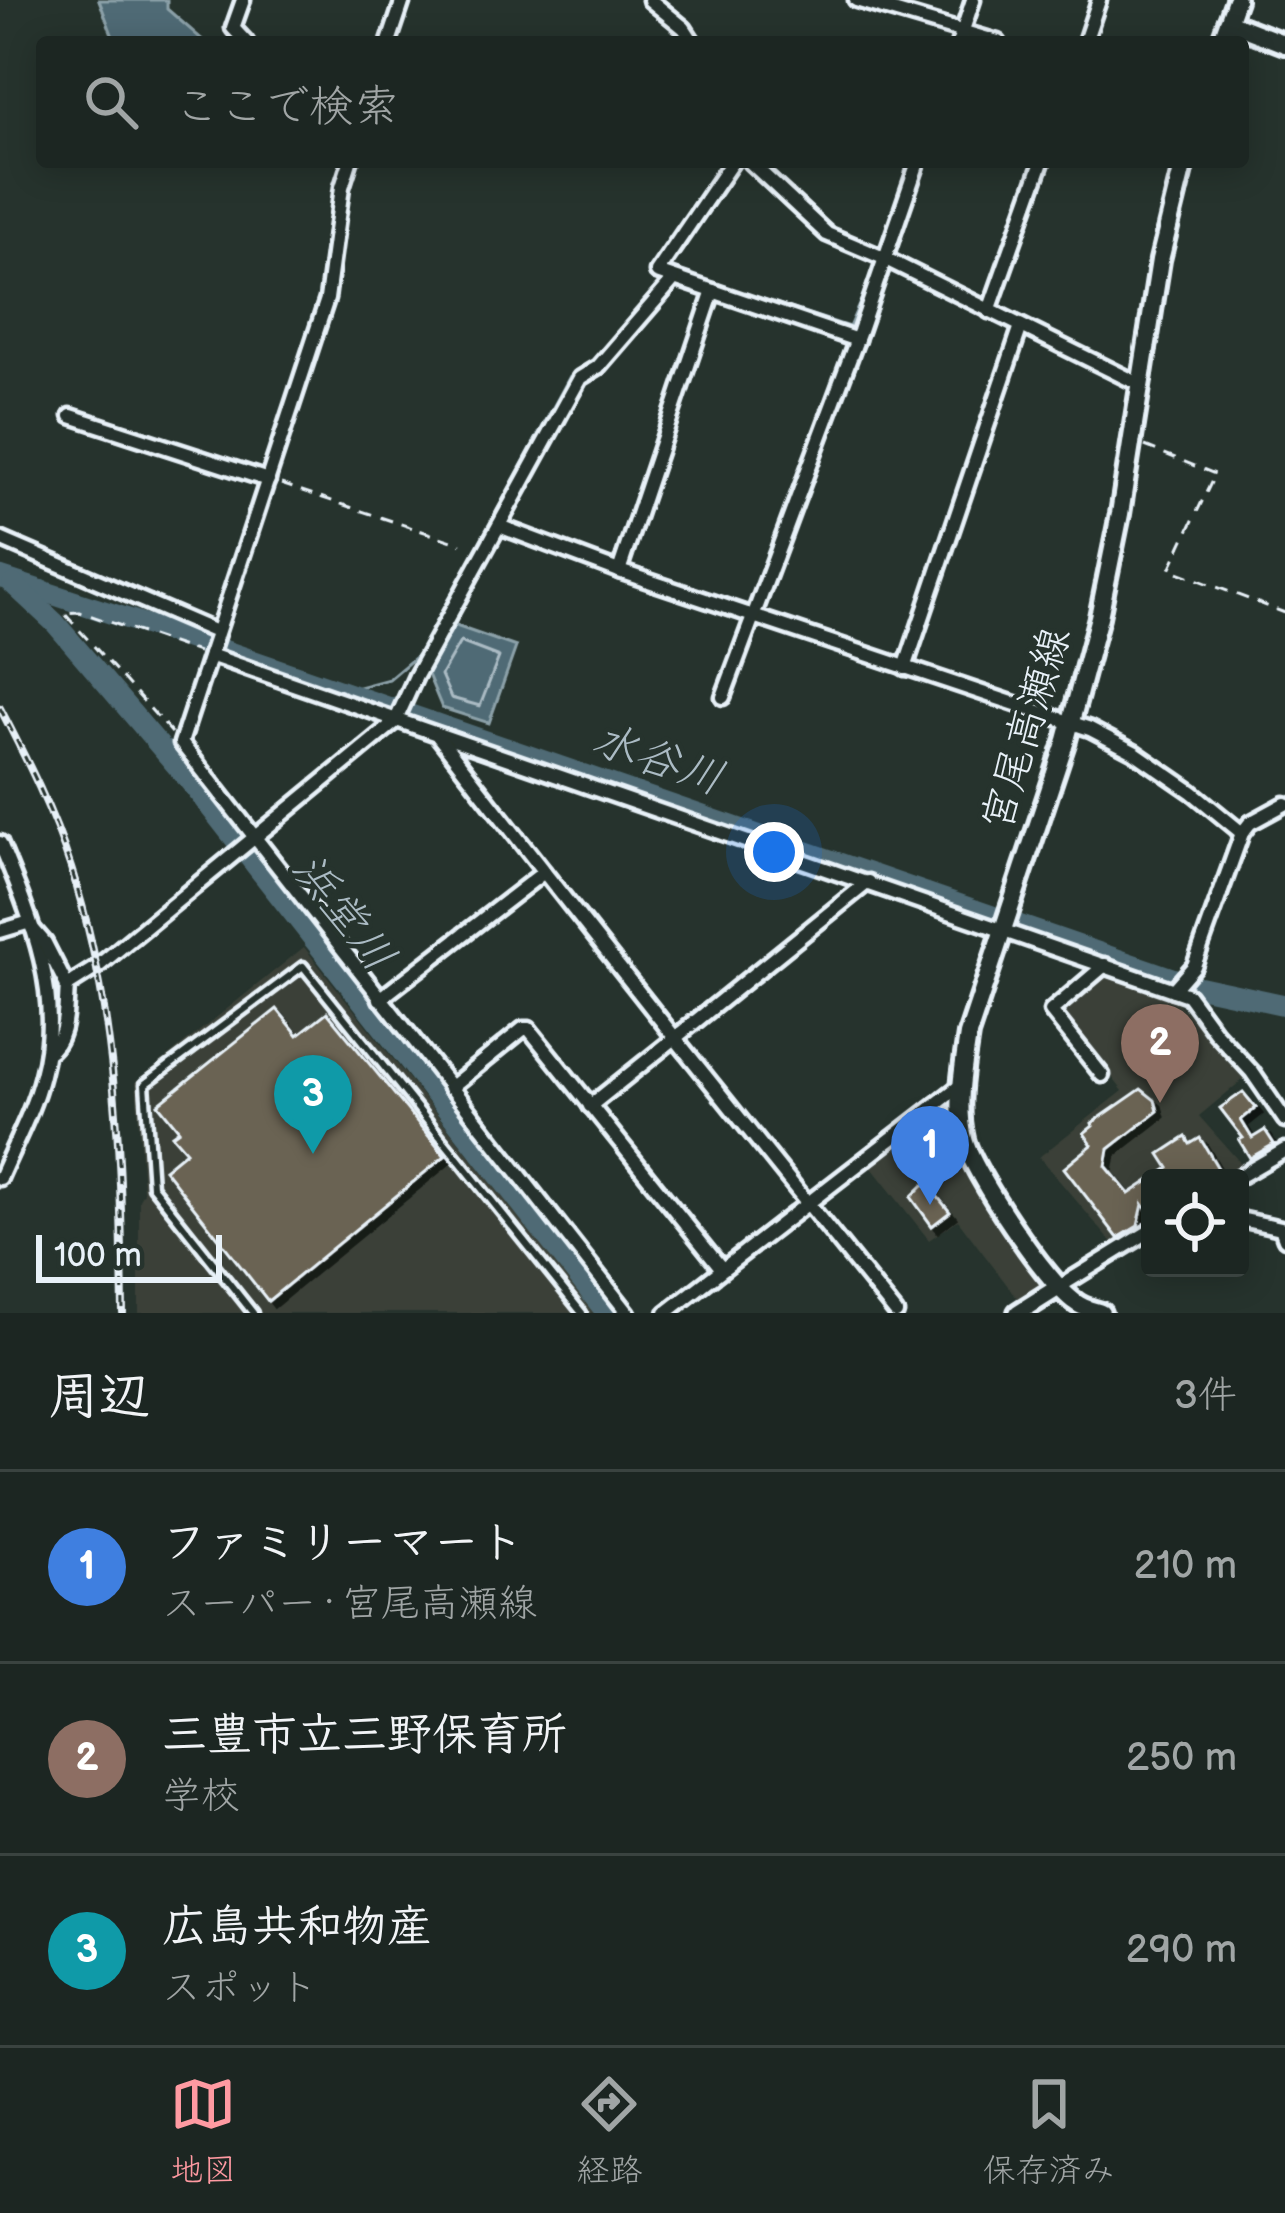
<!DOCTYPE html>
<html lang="ja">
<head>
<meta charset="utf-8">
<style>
  body { margin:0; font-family:"Balsamiq Sans","Klee One",sans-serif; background:#252e2a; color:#f1f3f6 }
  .controls { position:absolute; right:36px; bottom:36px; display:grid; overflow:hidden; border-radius:12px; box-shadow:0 6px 30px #0003 }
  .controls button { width:108px; height:108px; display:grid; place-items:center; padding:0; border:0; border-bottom:3px solid #3a4340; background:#1c2622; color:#f1f3f6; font:60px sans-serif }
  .scale { position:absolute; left:36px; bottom:30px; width:186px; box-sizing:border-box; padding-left:12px; border:6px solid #e8f1f8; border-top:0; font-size:33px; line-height:42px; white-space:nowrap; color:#e8f1f8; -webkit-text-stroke:9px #26332d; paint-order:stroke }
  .you { position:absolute; left:774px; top:852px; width:42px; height:42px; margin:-30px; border:9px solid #fff; border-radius:50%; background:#1a73e8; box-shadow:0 0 0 18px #1a73e833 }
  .badge { display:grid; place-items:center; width:78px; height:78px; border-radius:50%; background:#ff9aa2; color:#fff; font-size:39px; font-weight:700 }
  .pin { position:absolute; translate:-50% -99px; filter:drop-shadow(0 3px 6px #0008) }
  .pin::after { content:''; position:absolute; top:63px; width:42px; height:36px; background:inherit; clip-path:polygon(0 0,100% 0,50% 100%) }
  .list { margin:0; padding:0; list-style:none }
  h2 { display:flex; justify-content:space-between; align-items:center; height:156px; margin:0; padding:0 48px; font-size:51px }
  h2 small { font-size:39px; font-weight:400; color:#a0a5a5 }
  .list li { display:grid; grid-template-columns:78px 1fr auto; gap:36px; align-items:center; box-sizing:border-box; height:192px; padding:0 48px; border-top:3px solid #3a4340 }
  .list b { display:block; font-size:45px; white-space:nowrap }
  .list p { margin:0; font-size:39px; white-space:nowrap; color:#a0a5a5 }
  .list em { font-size:39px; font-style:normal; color:#a0a5a5 }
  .icon { flex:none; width:66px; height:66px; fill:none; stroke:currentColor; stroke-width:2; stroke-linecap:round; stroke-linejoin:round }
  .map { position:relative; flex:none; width:1285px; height:1313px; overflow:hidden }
  .search { position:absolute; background:#1c2622; box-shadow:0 6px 30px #0003; left:36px; right:36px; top:36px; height:132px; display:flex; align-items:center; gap:30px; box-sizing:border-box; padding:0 42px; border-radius:12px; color:#a0a5a5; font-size:45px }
  .sheet { height:732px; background:#1c2622 }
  nav { display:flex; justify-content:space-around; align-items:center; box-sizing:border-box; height:168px; border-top:3px solid #3a4340; background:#1c2622; font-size:33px; color:#a0a5a5 }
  nav a { display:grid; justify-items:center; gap:6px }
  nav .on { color:#ff9aa2 }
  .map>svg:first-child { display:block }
</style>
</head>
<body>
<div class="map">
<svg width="1285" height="1313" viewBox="0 0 1285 1313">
  <defs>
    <filter id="shadow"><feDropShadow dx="6" dy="6" stdDeviation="0" flood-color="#0009"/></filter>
  </defs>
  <rect width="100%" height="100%" fill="#26332d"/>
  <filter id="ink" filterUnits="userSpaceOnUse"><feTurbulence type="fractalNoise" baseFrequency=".00833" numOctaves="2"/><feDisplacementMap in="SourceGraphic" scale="24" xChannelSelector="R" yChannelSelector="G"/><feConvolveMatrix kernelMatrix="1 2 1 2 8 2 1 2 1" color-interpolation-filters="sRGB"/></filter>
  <g filter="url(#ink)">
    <!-- built -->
    <g fill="#3a4138">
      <polygon points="304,947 595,1313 139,1313 139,1199 143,1192 136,1082"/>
      <polygon points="1106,973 1178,1003 1246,1077 1199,1116 1244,1167 1225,1178 1150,1178 1150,1223 1114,1245 1039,1157 1123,1091 1058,1010"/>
      <polygon points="935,1110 955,1140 978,1196 1039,1274 1039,1291 1020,1302 958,1220 929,1240 869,1164"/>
    </g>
    <!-- water -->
    <g fill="#4f6b75" stroke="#8ca1a9" stroke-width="3">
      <polygon points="99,0 167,0 167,9 205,42 115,42"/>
      <polygon points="453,625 516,647 489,723 442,708 427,672"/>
    </g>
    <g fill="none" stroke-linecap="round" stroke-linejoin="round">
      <!-- shore -->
      <polygon stroke="#abbbc4" stroke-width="3" points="460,642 499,657 480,706 451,698 441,675"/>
      <!-- stream -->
      <g stroke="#8ca1a9" stroke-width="3">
        <polyline points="959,22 966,0"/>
        <polyline points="951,42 955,32"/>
        <polyline points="881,249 909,162"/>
        <polyline points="676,271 849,327 877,264"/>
        <polyline points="344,691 389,679 420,653 570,376 596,358 663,281"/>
      </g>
      <!-- river -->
      <g stroke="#4f6b75" stroke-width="21">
        <polyline points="0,577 220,649 1192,985 1285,1005"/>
        <polyline points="13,584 55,623 188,779 607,1313"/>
      </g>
    </g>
    <!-- building -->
    <g fill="#6a6353" stroke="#e8f1f8" stroke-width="3" filter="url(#shadow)">
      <polygon points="277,1009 298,1035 327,1012 445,1156 268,1301 164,1169 186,1151 172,1135 179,1130 158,1104"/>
      <polygon points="1141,1089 1155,1100 1158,1111 1109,1149 1106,1166 1129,1194 1150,1180 1150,1214 1143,1204 1138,1226 1118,1238 1064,1168 1092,1145 1084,1133 1093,1126 1092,1123"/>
      <polygon points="1243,1092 1256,1108 1241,1120 1252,1138 1265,1130 1274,1144 1250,1158 1239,1140 1243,1138 1220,1108"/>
      <polygon points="1186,1137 1190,1144 1200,1138 1219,1170 1204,1178 1154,1178 1169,1168 1160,1154"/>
      <polygon points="923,1185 928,1185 950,1212 932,1226 911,1197"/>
    </g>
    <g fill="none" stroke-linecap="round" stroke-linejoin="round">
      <defs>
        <polyline id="lane" points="253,1313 152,1186 145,1084 303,966 582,1313"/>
        <g id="street">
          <polyline points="243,0 233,28 246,42"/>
          <polyline points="650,0 684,28 693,42"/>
          <polyline points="856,0 998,42"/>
          <polyline points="389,42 403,0"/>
          <polyline points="959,42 973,0"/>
          <polyline points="1085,42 1099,0"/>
          <polyline points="350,162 342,187 327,299 181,743 628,1313"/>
          <polyline points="732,162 657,272 857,340"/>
          <polyline points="750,162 827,234 886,259 1131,380"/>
          <polyline points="989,311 1042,162"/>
          <polyline points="71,416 268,480"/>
          <polyline points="499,526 619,571 1090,729 1134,752 1192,792 1242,833"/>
          <polyline points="0,539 216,632"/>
          <polyline points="619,571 713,291"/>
          <polyline points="210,655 1188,995 1215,1032 1252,1072 1285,1120"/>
          <polyline points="905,668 1021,326"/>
          <polyline points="723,697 860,331 918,162"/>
          <polyline points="438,736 544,872"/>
          <path d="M0 843C30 916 64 995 42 1075 33 1111 14 1145 0 1178"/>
          <polyline points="32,928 45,943 67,986 97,967 395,722 416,676 580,378 598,367 674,279"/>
          <polyline points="0,931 30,922"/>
          <polyline points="1173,990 1194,966 1242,833 1250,823 1285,804"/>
          <polyline points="380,999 544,872 675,1038 868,882"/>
          <path d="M47 1053C68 1040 65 1008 67 986"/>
          <polyline points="1102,1075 1051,1011 1105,965"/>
          <polyline points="450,1088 523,1029 529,1029 722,1269"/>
          <polyline points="590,1106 675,1038 896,1313"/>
          <polyline points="1237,1178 1285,1150"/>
          <polyline points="1240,1219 1281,1228 1285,1239"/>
          <polyline points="1059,1287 1150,1231"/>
          <polyline points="666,1313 961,1085"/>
        </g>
        <g id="secondary">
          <polyline points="1228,22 1285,44"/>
          <polyline points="1221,42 1236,0"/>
          <polyline points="1018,1313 1059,1287"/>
          <path d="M1101 1313C1092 1310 1082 1308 1075 1302 1047 1283 972 1172 964 1139 956 1105 963 1069 968 1035L1066 740 1099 617 1120 514 1160 260 1184 162"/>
        </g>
      </defs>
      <!-- lane casing -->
      <use href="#lane" stroke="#e8f1f8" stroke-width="15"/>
      <!-- street casing -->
      <use href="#street" stroke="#e8f1f8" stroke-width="21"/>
      <!-- secondary casing -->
      <use href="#secondary" stroke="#e8f1f8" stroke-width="26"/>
      <!-- path -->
      <g stroke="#e8f1f8" stroke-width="3" stroke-dasharray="12 9" stroke-linecap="butt">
        <polyline points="1145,446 1215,474 1170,569 1285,613"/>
        <polyline points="281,484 461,544"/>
        <polyline points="172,733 64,613 80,612 198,652"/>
      </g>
      <!-- lane -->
      <use href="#lane" stroke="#26332d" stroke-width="6"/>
      <!-- street -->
      <use href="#street" stroke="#26332d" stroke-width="12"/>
      <!-- secondary -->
      <use href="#secondary" stroke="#26332d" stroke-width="16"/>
      <defs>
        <path id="rail" d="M0 708C27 760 53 812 71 868 118 1013 121 1162 123 1313"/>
      </defs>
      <!-- rail casing -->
      <use href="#rail" stroke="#e8f1f8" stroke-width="8"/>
      <!-- rail -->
      <use href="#rail" stroke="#26332d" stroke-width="3" stroke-dasharray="9" stroke-linecap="butt"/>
    </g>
  </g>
  <g text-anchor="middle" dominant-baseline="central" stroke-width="9" stroke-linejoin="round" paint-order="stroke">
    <!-- street labels -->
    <g font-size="42" fill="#e8f1f8" stroke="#26332d">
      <text transform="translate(1027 729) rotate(-73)">宮尾高瀬線</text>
    </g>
    <!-- water labels -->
    <g font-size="45" font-style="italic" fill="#abbbc4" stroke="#26332d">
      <text transform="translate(658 760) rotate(19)">水谷川</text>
      <text transform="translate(343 913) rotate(52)">浜堂川</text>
    </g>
  </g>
</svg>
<div class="controls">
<button><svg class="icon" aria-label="locate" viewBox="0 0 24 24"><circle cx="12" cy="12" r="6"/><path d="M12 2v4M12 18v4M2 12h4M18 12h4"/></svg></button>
</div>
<div class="scale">100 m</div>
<div class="you"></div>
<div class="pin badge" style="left:930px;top:1205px;background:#3f7fe0">1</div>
<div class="pin badge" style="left:1160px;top:1103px;background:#8d6e63">2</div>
<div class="pin badge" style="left:313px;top:1154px;background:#0f9aa8">3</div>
<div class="search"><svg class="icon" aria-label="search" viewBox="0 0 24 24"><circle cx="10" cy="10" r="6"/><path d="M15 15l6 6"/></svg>ここで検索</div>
</div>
<section class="sheet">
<h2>周辺<small>3件</small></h2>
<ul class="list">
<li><span class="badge" style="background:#3f7fe0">1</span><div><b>ファミリーマート</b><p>スーパー · 宮尾高瀬線</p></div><em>210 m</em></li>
<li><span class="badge" style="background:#8d6e63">2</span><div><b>三豊市立三野保育所</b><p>学校</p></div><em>250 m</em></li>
<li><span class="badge" style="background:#0f9aa8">3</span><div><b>広島共和物産</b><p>スポット</p></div><em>290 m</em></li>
</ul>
</section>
<nav>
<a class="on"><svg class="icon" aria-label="map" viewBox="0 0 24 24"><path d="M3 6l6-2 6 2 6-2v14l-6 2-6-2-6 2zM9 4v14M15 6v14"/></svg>地図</a>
<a><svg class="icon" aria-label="directions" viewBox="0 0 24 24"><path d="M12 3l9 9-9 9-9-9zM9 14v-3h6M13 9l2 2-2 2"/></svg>経路</a>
<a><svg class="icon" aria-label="saved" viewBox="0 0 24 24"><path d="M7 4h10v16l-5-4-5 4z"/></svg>保存済み</a>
</nav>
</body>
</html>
